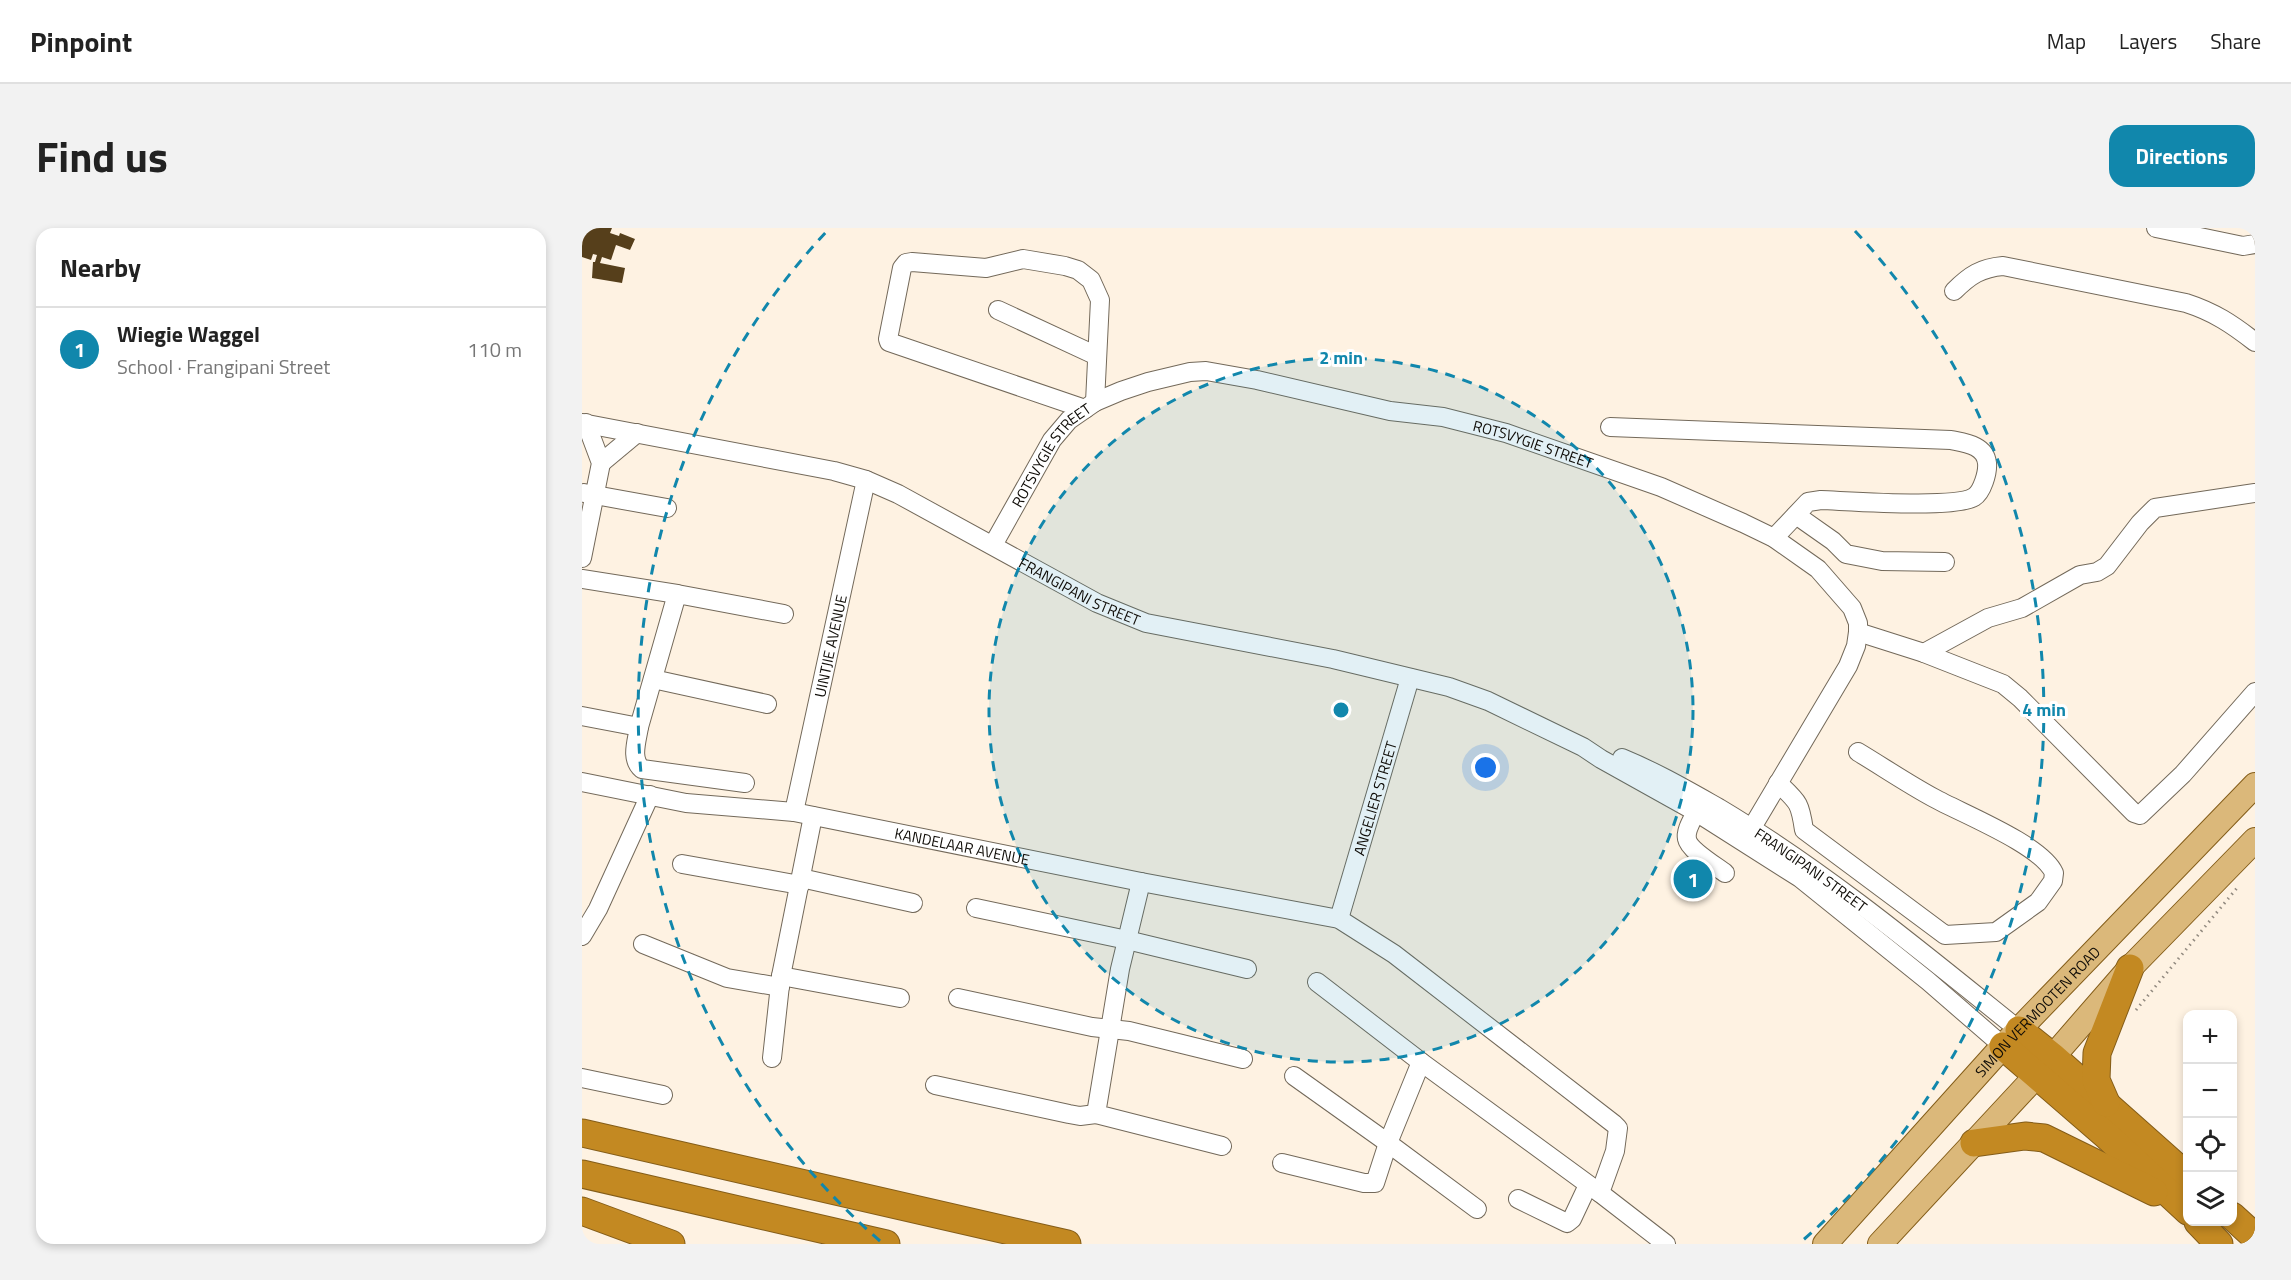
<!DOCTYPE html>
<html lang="en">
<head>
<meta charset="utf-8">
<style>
  body { margin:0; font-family:"Titillium Web",sans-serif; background:#f2f2f2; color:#222 }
  .controls { position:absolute; right:18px; bottom:18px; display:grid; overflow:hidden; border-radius:12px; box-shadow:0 3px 9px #0003 }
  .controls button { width:54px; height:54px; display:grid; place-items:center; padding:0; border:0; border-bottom:2px solid #e0e0e0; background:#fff; color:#222; font:30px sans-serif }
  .you { position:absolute; left:904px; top:540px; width:21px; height:21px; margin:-15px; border:4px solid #fff; border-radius:50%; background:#1a73e8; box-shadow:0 0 0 9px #1a73e833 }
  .badge { display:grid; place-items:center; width:39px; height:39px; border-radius:50%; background:#1187ac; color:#fff; font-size:20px; font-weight:700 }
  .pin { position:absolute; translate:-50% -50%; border:3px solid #fff; box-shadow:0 2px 6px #0006 }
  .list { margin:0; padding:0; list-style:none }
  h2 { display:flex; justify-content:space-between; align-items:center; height:78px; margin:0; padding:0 24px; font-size:26px }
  h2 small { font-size:20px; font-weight:400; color:#767676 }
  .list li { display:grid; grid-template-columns:39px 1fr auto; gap:18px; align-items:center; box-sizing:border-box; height:84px; padding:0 24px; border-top:2px solid #e0e0e0 }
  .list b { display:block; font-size:22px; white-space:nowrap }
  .list p { margin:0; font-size:20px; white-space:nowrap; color:#767676 }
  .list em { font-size:20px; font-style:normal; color:#767676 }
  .icon { flex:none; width:33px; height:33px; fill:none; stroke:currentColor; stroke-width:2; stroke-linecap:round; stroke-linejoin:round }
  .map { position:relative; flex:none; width:1673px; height:1016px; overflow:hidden; border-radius:18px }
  header { display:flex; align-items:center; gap:36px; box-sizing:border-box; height:84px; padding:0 30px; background:#fff; border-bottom:2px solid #e0e0e0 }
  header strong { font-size:28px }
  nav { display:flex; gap:33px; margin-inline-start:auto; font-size:21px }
  .intro { display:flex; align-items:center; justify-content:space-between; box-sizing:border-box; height:144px; padding:0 36px }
  h1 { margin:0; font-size:42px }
  .button { padding:15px 27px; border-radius:18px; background:#1187ac; color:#fff; font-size:21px; font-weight:700 }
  main { display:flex; gap:36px; padding:0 36px }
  aside { flex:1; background:#fff; border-radius:18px; box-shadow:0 3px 9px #0003 }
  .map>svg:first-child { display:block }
</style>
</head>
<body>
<header>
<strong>Pinpoint</strong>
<nav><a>Map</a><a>Layers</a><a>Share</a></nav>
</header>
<div class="intro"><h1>Find us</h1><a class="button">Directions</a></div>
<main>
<aside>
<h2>Nearby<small></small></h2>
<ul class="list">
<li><span class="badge">1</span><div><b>Wiegie Waggel</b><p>School · Frangipani Street</p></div><em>110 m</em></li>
</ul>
</aside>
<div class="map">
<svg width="1673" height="1016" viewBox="0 0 1673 1016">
  <rect width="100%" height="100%" fill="#fef2e2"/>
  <!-- building -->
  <polygon fill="#563f1b" points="0,0 30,0 28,5 37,8 38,5 53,11 48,22 34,17 29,32 20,29 18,35 43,40 40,55 10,50 11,34 13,34 15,27 11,26 9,32 0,29"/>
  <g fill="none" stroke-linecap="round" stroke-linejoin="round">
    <defs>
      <g id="minor">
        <polyline points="1574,0 1661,18 1673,16"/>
        <path d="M1372 63C1388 47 1399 40 1421 38L1604 75C1632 84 1650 96 1673 114"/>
        <polyline points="416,82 515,128"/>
        <polyline points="503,181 307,114 306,111 320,40 324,35 330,34 404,40 441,31 483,38 496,42 509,52 518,72 513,174"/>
        <path id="s1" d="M0 195 252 243 284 252 316 266 515 375 564 395 751 431 867 459 906 473 1001 519 1019 531 1114 584 1218 650 1346 753 1421 818"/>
        <path d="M1028 199 1369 212C1383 215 1403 217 1405 235 1406 245 1400 264 1392 269 1373 281 1267 273 1239 272L1226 274 1192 310"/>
        <polyline points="19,235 55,205"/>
        <polyline points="2,265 85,280"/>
        <polyline points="1214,287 1251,313 1264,326 1300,333 1363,334"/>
        <path id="s2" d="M411 317 470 212 487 192 513 174 539 163 566 154 608 144 624 143 675 152 808 183 861 189 924 205 1079 259 1161 295 1192 310 1236 341 1270 380 1276 395V404L1274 418 1266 438 1162 613"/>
        <polyline points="0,330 19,235 4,195"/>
        <polyline points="0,351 95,366"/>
        <polyline points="1276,404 1342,425 1421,456 1438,470 1552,585 1558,587 1601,546 1673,464"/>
        <polyline points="1342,425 1406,390 1440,380 1498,347 1515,344 1525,338 1558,295 1573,280 1673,265"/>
        <polyline points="71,451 185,476"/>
        <path d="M0 488 57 499C55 513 48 531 60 541L163 555"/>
        <polyline points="57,499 95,366 202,386"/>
        <path id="s3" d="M1040 530C1074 544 1105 562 1137 580 1244 644 1340 724 1437 802"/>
        <path id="s4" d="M0 554 104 575 212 584 559 654 757 691 812 726 1032 896 1036 900 1033 923 1018 965 1084 1016"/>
        <path d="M1196 555C1216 574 1218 574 1222 602L1363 707 1414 704 1456 674 1471 653 1472 645C1460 617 1381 586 1352 570 1326 556 1301 539 1276 524"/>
        <path id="s5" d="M212 584 284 252"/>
        <path d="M1114 584C1111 591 1103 602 1105 611 1107 622 1134 638 1143 645"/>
        <polyline points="100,636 218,657"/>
        <polyline points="219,650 331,675"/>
        <polyline points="559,654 538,741 514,886 640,918"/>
        <polyline points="394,680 545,712 665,741"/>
        <path id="s6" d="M757 691 828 450"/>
        <polyline points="0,708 16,681 68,567"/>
        <polyline points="61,716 145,750 198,759"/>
        <polyline points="199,748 318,770"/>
        <polyline points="735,754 839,834 1018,965"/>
        <polyline points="376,770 510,799 547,803 661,831"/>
        <polyline points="190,830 199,748 231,588"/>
        <polyline points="712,848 806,915 895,981"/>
        <polyline points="0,850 81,867"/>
        <polyline points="353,857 487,886 498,888 514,886"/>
        <polyline points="700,935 782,955 793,955 806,915 839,834"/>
        <polyline points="936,971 985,995 990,991 1006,957"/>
      </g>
      <g id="major">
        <path id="s7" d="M1243 1016 1421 818 1673 557"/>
        <polyline points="1298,1016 1455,847 1548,740 1673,612"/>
      </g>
      <g id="highway">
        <polyline points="1437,802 1471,829 1606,949"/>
        <polyline points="1421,818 1525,908 1606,983"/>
        <polyline points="1524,875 1514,852 1515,825 1548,740"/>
        <polyline points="0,905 485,1016"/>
        <polyline points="1392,915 1443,908 1462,910 1572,964"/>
        <polyline points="0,946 304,1016"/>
        <polyline points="0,983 89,1016"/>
        <polyline points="1650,988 1673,1009"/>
        <polyline points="1616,994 1637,1016"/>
      </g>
    </defs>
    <!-- minor casing -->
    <use href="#minor" stroke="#73695a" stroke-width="20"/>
    <!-- major casing -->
    <use href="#major" stroke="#845d19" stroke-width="26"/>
    <!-- highway casing -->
    <use href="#highway" stroke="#845d19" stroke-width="29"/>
    <!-- path -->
    <polyline stroke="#938b80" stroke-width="3" stroke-dasharray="1.5 4.5" stroke-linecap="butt" points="1554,782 1655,660"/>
    <!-- minor -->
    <use href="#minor" stroke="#fff" stroke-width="18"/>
    <!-- major -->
    <use href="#major" stroke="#dbb87a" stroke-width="24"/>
    <!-- highway -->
    <use href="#highway" stroke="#c38922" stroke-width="27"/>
  </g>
  <!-- distance rings -->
  <circle cx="759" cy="482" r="352" fill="#1187ac" fill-opacity=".12"/>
  <g fill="none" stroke="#1187ac" stroke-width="3" stroke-dasharray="10 8">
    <circle cx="759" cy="482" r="352"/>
    <path d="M298 1013A703 703 0 0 1 245 3M1273 3A703 703 0 0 1 1220 1013"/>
  </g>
  <g text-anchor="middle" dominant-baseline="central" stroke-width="6" stroke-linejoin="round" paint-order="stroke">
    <!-- street labels -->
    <g font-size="15" fill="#0f0c07" stroke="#fff">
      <text stroke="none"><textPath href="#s2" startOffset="630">ROTSVYGIE STREET</textPath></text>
      <text stroke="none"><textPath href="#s2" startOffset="108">ROTSVYGIE STREET</textPath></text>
      <text stroke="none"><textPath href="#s1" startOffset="531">FRANGIPANI STREET</textPath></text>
      <text stroke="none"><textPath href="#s5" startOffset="170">UINTJIE AVENUE</textPath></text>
      <text stroke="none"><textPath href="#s6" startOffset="126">ANGELIER STREET</textPath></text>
      <text stroke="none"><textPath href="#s4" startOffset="386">KANDELAAR AVENUE</textPath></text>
      <text stroke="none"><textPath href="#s3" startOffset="220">FRANGIPANI STREET</textPath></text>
      <text stroke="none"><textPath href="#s7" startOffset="315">SIMON VERMOOTEN ROAD</textPath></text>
    </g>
  </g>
  <circle cx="759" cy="482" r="9" fill="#1187ac" stroke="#fff" stroke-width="3"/>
  <g font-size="18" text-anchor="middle" font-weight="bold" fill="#1187ac" stroke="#fff" stroke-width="6" stroke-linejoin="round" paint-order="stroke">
    <text x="759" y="136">2 min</text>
    <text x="1462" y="488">4 min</text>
  </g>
</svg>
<div class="controls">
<button>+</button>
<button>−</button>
<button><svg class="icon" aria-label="locate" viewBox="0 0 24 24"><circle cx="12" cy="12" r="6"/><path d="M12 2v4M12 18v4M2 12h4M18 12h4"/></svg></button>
<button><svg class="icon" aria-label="layers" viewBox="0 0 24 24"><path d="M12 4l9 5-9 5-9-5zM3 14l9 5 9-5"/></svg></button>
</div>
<div class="you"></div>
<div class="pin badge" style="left:1111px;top:651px">1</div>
</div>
</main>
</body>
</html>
